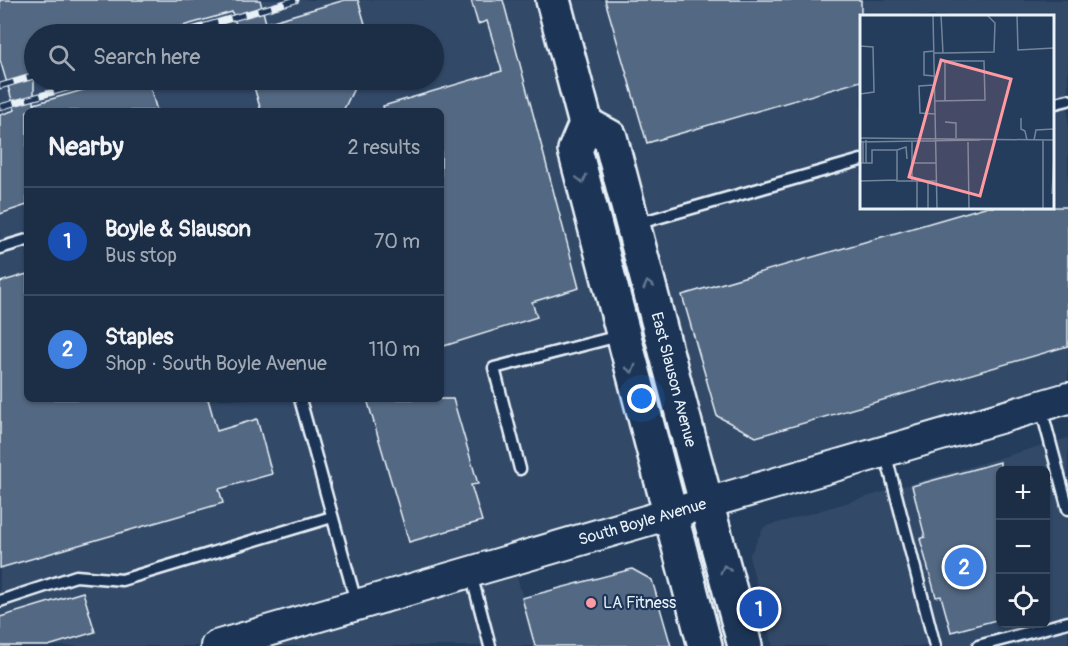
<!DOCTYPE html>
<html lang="en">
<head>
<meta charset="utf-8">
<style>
  body { margin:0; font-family:Pangolin,sans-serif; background:#25364d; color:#f1f3f6 }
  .controls { position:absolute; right:18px; bottom:18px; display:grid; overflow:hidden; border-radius:9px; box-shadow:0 2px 4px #0004 }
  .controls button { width:54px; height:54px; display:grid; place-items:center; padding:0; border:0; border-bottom:2px solid #3a4a5f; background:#1c2e46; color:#f1f3f6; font:30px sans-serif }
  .you { position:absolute; left:642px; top:399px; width:21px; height:21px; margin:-15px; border:4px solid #fff; border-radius:50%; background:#1a73e8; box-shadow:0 0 0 9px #1a73e833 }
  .badge { display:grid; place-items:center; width:39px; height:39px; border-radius:50%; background:#ff9aa2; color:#fff; font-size:20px; font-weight:700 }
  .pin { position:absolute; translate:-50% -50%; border:3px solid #fff; box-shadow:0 2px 6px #0006 }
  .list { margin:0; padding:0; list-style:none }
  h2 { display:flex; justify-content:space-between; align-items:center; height:78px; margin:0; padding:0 24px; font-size:26px }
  h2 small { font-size:20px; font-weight:400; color:#a0a8b3 }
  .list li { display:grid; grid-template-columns:39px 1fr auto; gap:18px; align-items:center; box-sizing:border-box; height:108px; padding:0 24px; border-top:2px solid #3a4a5f }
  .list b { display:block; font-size:22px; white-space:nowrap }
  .list p { margin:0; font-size:20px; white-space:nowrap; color:#a0a8b3 }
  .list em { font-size:20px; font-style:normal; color:#a0a8b3 }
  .icon { flex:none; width:33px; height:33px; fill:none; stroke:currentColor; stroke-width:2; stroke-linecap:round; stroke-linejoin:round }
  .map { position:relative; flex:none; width:1068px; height:646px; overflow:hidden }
  .search { position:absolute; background:#1c2e46; box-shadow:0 2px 4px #0004; left:24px; top:24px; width:420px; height:66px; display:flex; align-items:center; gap:15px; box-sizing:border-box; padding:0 21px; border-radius:33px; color:#a0a8b3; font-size:22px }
  .panel { position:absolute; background:#1c2e46; box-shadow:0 2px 4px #0004; left:24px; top:108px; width:420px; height:294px; border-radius:9px }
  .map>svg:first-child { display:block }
</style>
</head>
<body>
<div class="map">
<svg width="1068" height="646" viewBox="0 0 1068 646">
  <rect width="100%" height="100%" fill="#253d5d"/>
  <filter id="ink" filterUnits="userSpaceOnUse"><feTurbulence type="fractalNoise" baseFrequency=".0167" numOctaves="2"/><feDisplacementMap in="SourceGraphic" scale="12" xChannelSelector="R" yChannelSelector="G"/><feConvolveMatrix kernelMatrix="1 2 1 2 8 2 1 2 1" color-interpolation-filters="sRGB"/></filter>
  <g filter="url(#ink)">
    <!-- built -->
    <g fill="#334a68" fill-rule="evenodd">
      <path d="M0 0H1068V393L512 558 536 646H0ZM861 16H1052V207H861ZM34 34H434V80H34ZM27 111H441V399H27Z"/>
      <path d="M1068 438V646H773L749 556 764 527ZM1000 470H1046V624H1000Z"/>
    </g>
    <!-- building -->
    <g fill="#536782" stroke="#e8f1f8" stroke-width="1.5">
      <polygon points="0,0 260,0 266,23 345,0 358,0 368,34 239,34 232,12 155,34 34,34 34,104 118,80 148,80 157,111 27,111 27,205 0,214 0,115 15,110 0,60"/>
      <polygon points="471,0 503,0 579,288 532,302 537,317 441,347 441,111 384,111 383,106 502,71 487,21 478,24"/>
      <polygon points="605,0 861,0 861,81 647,143"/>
      <polygon points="252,80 358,80 343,111 261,111"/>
      <polygon points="985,207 1068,207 1068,346 756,437 717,416 682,295"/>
      <polygon points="27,274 27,399 208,399 217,431 257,419 272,474 219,489 223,503 0,568 0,282"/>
      <polygon points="367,399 453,399 478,484 471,485 482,521 409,542"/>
      <polygon points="1000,462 1000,619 951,632 941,596 936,597 920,539 925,537 912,486"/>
      <polygon points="632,569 652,580 671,646 535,646 522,598"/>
      <polygon points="83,592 95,632 48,646 0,646 0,617"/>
    </g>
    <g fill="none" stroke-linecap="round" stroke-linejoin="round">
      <defs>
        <g id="service">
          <polyline points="1052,104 1068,100"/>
          <polyline points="636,224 861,160"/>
          <polyline points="0,248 27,240"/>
          <polyline points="300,399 356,602"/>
          <polyline points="1041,408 1068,509"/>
          <polyline points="885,452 935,646"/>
          <polyline points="520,469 494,368 619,336"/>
          <polyline points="471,574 490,646"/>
          <polyline points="0,601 76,576 122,580 332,517"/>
          <polyline points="978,646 1068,622"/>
        </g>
        <g id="secondary">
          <path id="s1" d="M216 646 1068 398"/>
        </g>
        <g id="primary">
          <polyline points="553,0 586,124 575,150 705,646"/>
          <path id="s2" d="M586 124 610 137 693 454 745 646"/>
        </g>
      </defs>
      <!-- service casing -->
      <use href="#service" stroke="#e8f1f8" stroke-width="15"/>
      <!-- secondary casing -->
      <use href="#secondary" stroke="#e8f1f8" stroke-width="34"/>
      <!-- primary casing -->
      <use href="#primary" stroke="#e8f1f8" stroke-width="38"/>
      <!-- service -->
      <use href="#service" stroke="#1d3557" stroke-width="10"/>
      <!-- secondary -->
      <use href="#secondary" stroke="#1d3557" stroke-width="30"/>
      <!-- primary -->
      <use href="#primary" stroke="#1d3557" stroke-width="33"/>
      <defs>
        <g id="rail">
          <polyline points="177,34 296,0"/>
          <polyline points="0,86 34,76"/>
          <polyline points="0,107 96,80"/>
        </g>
      </defs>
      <!-- rail casing -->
      <use href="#rail" stroke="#e8f1f8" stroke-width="7"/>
      <!-- rail -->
      <use href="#rail" stroke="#1d3557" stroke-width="4.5" stroke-dasharray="14" stroke-linecap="butt"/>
    </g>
    <!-- one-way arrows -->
    <defs><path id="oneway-chevron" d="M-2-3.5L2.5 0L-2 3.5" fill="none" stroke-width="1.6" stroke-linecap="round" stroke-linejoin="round" transform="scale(1.5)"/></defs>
    <g stroke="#64778f">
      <use href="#oneway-chevron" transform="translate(582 179) rotate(76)"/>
      <use href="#oneway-chevron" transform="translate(648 285) rotate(-105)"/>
      <use href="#oneway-chevron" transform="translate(631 369) rotate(75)"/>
      <use href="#oneway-chevron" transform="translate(725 569) rotate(-105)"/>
    </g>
  </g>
  <!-- markers -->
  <circle fill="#ff9aa2" stroke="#1d3557" stroke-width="2" cx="591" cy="603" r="6"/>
  <g text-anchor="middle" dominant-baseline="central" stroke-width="4.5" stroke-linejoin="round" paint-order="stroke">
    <!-- street labels -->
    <g font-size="16" fill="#e8f1f8" stroke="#1d3557">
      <text stroke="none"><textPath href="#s2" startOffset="278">East Slauson Avenue</textPath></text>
      <text stroke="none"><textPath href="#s1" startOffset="444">South Boyle Avenue</textPath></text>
    </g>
    <!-- poi labels -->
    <g font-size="16" fill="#e8f1f8" stroke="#1d3557" text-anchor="start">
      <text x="603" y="603">LA Fitness</text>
    </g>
  </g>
  <!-- overview -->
  <g transform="translate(860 15)">
    <rect width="194" height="194" fill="#253d5d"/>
    <path fill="none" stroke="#73859b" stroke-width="1.5" d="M73 0 77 193M157 0 158 35 194 33M0 31 13 32 14 77 0 79M74 36 64 37V60L74 61M74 38H83L81 0M83 38 134 37 135 8 127 0M74 70 59 71 60 98 75 99M75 86 125 85 124 46H85V86M161 103V114L165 116 167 125M85 107 96 108V123M0 123 194 125M6 125V148M174 125 176 115 194 114M183 125V193M3 126V148M0 127 120 125M108 127 109 193M37 135 46 132 47 144M0 148H12V135H37V166H76M52 148H76M0 166 37 165M52 166V127M57 166V193M68 166V193M192 179 194 141"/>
    <path fill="#ff9aa2" fill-opacity="0.15" stroke="#ff9aa2" stroke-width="3" d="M81 45 151 64 120 181 49 162Z"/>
    <rect width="194" height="194" fill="none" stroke="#e8f1f8" stroke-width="3"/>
  </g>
</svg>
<div class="controls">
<button>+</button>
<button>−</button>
<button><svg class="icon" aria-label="locate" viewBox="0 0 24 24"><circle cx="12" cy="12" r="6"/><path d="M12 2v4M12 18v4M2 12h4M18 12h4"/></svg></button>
</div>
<div class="you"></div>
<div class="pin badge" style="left:759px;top:609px;background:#1a4fb4">1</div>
<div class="pin badge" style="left:964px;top:567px;background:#3f7fe0">2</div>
<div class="search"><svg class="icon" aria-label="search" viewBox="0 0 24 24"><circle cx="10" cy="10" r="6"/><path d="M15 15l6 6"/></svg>Search here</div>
<section class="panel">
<h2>Nearby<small>2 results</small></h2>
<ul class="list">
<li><span class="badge" style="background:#1a4fb4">1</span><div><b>Boyle &amp; Slauson</b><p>Bus stop</p></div><em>70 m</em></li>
<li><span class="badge" style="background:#3f7fe0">2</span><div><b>Staples</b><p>Shop · South Boyle Avenue</p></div><em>110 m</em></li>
</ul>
</section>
</div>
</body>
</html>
